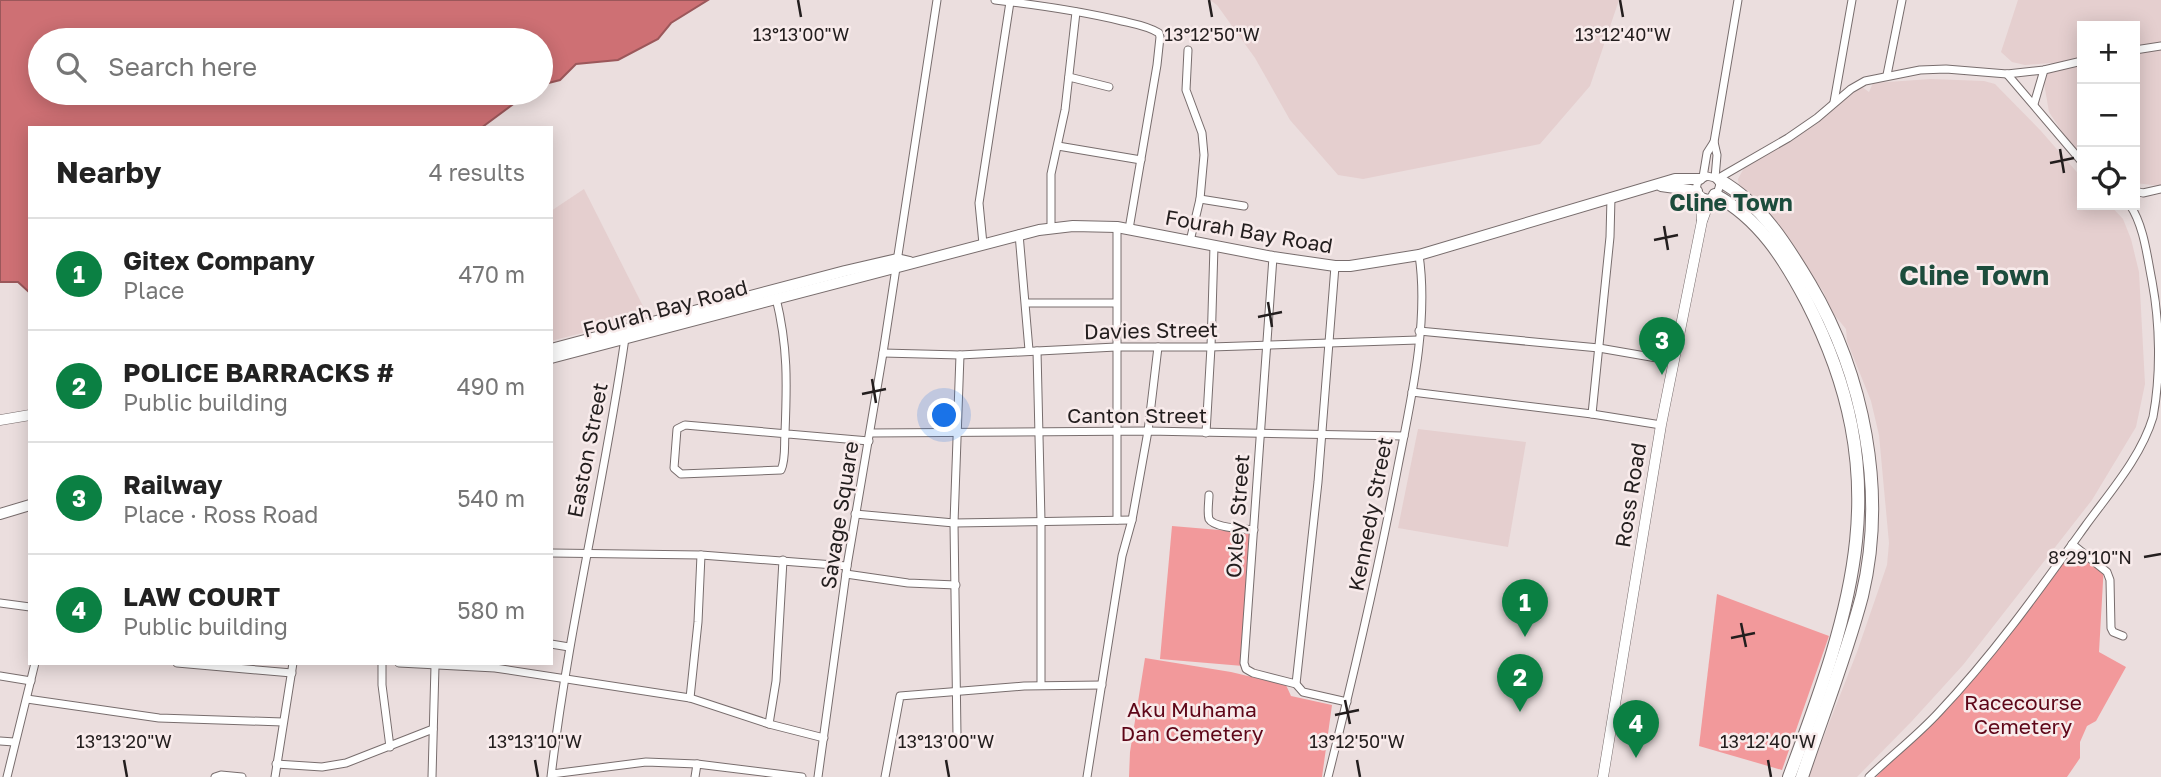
<!DOCTYPE html>
<html lang="en">
<head>
<meta charset="utf-8">
<style>
  body { margin:0; font-family:"Golos Text",sans-serif; background:#f2f2f2; color:#222 }
  .controls { position:absolute; right:21px; top:21px; display:grid; overflow:hidden; border-radius:0px; box-shadow:0 4px 18px #0003 }
  .controls button { width:63px; height:63px; display:grid; place-items:center; padding:0; border:0; border-bottom:2px solid #e0e0e0; background:#fff; color:#222; font:35px sans-serif }
  .you { position:absolute; left:945px; top:416px; width:24px; height:24px; margin:-18px; border:5px solid #fff; border-radius:50%; background:#1a73e8; box-shadow:0 0 0 10px #1a73e833 }
  .badge { display:grid; place-items:center; width:46px; height:46px; border-radius:50%; background:#0b8043; color:#fff; font-size:23px; font-weight:700 }
  .pin { position:absolute; translate:-50% -58px; filter:drop-shadow(0 2px 4px #0008) }
  .pin::after { content:''; position:absolute; top:37px; width:24px; height:21px; background:inherit; clip-path:polygon(0 0,100% 0,50% 100%) }
  .list { margin:0; padding:0; list-style:none }
  h2 { display:flex; justify-content:space-between; align-items:center; height:91px; margin:0; padding:0 28px; font-size:30px }
  h2 small { font-size:23px; font-weight:400; color:#767676 }
  .list li { display:grid; grid-template-columns:46px 1fr auto; gap:21px; align-items:center; box-sizing:border-box; height:112px; padding:0 28px; border-top:2px solid #e0e0e0 }
  .list b { display:block; font-size:26px; white-space:nowrap }
  .list p { margin:0; font-size:23px; white-space:nowrap; color:#767676 }
  .list em { font-size:23px; font-style:normal; color:#767676 }
  .icon { flex:none; width:38px; height:38px; fill:none; stroke:currentColor; stroke-width:2; stroke-linecap:round; stroke-linejoin:round }
  .map { position:relative; flex:none; width:2161px; height:777px; overflow:hidden }
  .search { position:absolute; background:#fff; box-shadow:0 4px 18px #0003; left:28px; top:28px; width:525px; height:77px; display:flex; align-items:center; gap:18px; box-sizing:border-box; padding:0 24px; border-radius:38px; color:#767676; font-size:26px }
  .panel { position:absolute; background:#fff; box-shadow:0 4px 18px #0003; left:28px; top:126px; width:525px; height:539px; border-radius:0px }
  .map>svg:first-child { display:block }
</style>
</head>
<body>
<div class="map">
<svg width="2161" height="777" viewBox="0 0 2161 777">
  <rect width="100%" height="100%" fill="#ebdede"/>
  <!-- built -->
  <g fill="#e5cfcf">
    <polygon points="1210,0 1619,0 1590,86 1540,144 1363,179 1338,175 1290,120 1255,58 1217,5"/>
    <polygon points="2018,0 2161,0 2161,186 2135,183 2135,26 2082,26 2082,158 2072,147 2049,112 2044,83 2051,63 2025,65 2012,62 2001,52"/>
    <polygon points="1931,79 1984,81 1995,84 2041,131 2082,178 2082,205 2110,205 2123,219 2131,239 2139,272 2145,384 2136,427 2092,500 1963,665 1912,721 1857,777 1808,777 1857,652 1887,565 1889,543 1879,435 1871,401 1847,341 1846,329 1832,312 1823,291 1785,239 1779,224 1739,187 1738,179 1745,166 1811,127 1849,92 1862,87 1869,92 1873,83"/>
    <polygon points="584,189 648,316 551,341 551,211"/>
    <polygon points="1418,429 1526,442 1508,547 1398,528"/>
  </g>
  <!-- green -->
  <g fill="#f2999b">
    <polygon points="1172,526 1255,533 1243,666 1160,659"/>
    <polygon points="2076,543 2104,564 2099,652 2126,667 2096,721 2087,726 2080,742 2080,758 2067,777 1876,777 1977,671"/>
    <polygon points="1717,594 1829,636 1782,770 1699,746"/>
    <polygon points="1145,658 1231,672 1286,685 1291,696 1332,705 1322,777 1129,777 1130,752"/>
  </g>
  <!-- water -->
  <polygon fill="#ce7074" stroke="#9b575a" stroke-width="2" points="0,0 708,0 671,23 658,39 618,60 576,64 560,80 541,85 541,40 40,40 40,93 528,93 481,128 30,128 30,293 18,282 0,282"/>
  <g fill="none" stroke-linecap="round" stroke-linejoin="round">
    <defs>
      <g id="street">
        <path d="M995 0C1038 5 1080 11 1122 21 1135 24 1148 26 1159 33L1160 37 1157 65 1129 229"/>
        <polyline points="1188,50 1186,90 1202,133 1204,155 1200,199 1190,241"/>
        <polyline points="2135,50 2161,46"/>
        <polyline points="2007,74 2082,162"/>
        <polyline points="1887,75 1902,0"/>
        <polyline points="1069,77 1109,87"/>
        <polyline points="1834,102 1852,0"/>
        <polyline points="2034,104 2044,70"/>
        <polyline points="1058,146 1141,160"/>
        <polygon points="1707,176 1715,178 1719,182 1721,181 1717,194 1710,199 1700,196 1696,189 1698,181"/>
        <polyline points="1703,177 1707,153 1714,142"/>
        <polyline points="1715,178 1717,155 1714,142 1738,0"/>
        <polyline points="1717,179 1788,138 1817,118 1851,89 1865,81 1920,70 1946,69 2007,74 2044,70 2082,61"/>
        <polyline points="2135,191 2143,193 2161,189"/>
        <polyline points="1200,199 1244,206"/>
        <polyline points="1117,227 1117,520"/>
        <polyline points="1051,228 1051,174 1065,110 1076,12"/>
        <polyline points="1019,234 1029,350"/>
        <polyline points="983,244 979,203 1010,2"/>
        <polyline points="1273,257 1244,663 1246,669 1253,673 1296,684 1303,692 1347,702"/>
        <path d="M776 298C788 347 787 383 785 433 784 445 786 459 781 470L681 474 674 468 677 429 685 425 869 441"/>
        <polyline points="1026,303 1116,303"/>
        <polyline points="1419,331 1599,348 1674,361"/>
        <polyline points="1037,351 1041,521 1041,685"/>
        <polyline points="883,353 960,355 1116,347 1211,347 1418,340"/>
        <polyline points="1412,392 1592,414 1661,425"/>
        <polyline points="1592,414 1610,237 1611,197"/>
        <polyline points="870,433 1148,431 1404,436"/>
        <polyline points="1206,433 1211,347 1214,246"/>
        <path d="M1209 495C1209 501 1207 513 1209 519 1214 528 1244 529 1254 530"/>
        <polyline points="855,514 954,523 1132,520"/>
        <polyline points="2072,544 2107,572 2110,580 2111,628 2113,632 2123,636"/>
        <polyline points="551,553 701,555 847,566"/>
        <polyline points="846,574 908,583 956,585"/>
        <polyline points="0,603 30,607"/>
        <polyline points="551,644 569,647"/>
        <polyline points="177,663 292,673"/>
        <polyline points="382,663 382,685 390,747"/>
        <polyline points="399,663 495,668 690,698 769,724 824,738"/>
        <polyline points="0,676 31,681"/>
        <polyline points="1296,684 1318,482 1335,266"/>
        <polyline points="690,698 698,622 701,555"/>
        <polyline points="27,699 159,718 283,722"/>
        <polyline points="769,724 776,681 783,560"/>
        <polyline points="957,736 954,523 960,355"/>
        <polyline points="0,741 14,742"/>
        <polyline points="276,764 322,767 346,763 433,729"/>
        <polyline points="552,774 646,762 697,764 802,777"/>
        <polyline points="7,777 35,663"/>
        <polyline points="215,777 221,775 242,777"/>
        <polyline points="275,777 293,663"/>
        <polyline points="432,777 435,666"/>
        <path d="M551 777C568 629 604 485 625 338"/>
        <polyline points="695,777 697,764"/>
        <polyline points="818,777 847,566 883,353 937,0"/>
        <polyline points="885,777 900,696 1024,686 1102,685"/>
        <polyline points="1087,777 1122,556 1132,520 1148,431 1158,347"/>
        <path d="M1328 777C1354 674 1378 570 1398 466 1411 400 1429 322 1419 255"/>
        <path d="M1869 777C1892 755 1918 735 1939 712 1994 654 2040 589 2086 525 2110 492 2141 457 2153 417 2161 375 2160 323 2152 281 2147 256 2144 226 2130 205"/>
      </g>
      <g id="secondary">
        <polyline points="1700,196 1702,220"/>
        <polyline points="0,420 30,415"/>
        <polyline points="1603,777 1661,425 1702,221 1710,199"/>
      </g>
      <g id="primary">
        <polyline points="1661,186 1697,191"/>
        <polyline points="551,349 845,271 897,259 910,262"/>
        <polyline points="551,358 1039,230 1073,226 1117,227 1273,257 1335,266 1350,266 1419,255 1675,179 1700,179"/>
        <polyline points="0,514 30,505"/>
      </g>
      <g id="highway">
        <path d="M1721 181C1762 205 1786 244 1810 284 1864 375 1887 492 1862 596 1846 657 1822 717 1802 777"/>
        <path d="M1715 195C1759 218 1785 260 1807 302 1897 478 1854 603 1789 777"/>
      </g>
    </defs>
    <!-- street casing -->
    <use href="#street" stroke="#786d6d" stroke-width="9"/>
    <!-- secondary casing -->
    <use href="#secondary" stroke="#786d6d" stroke-width="11"/>
    <!-- primary casing -->
    <use href="#primary" stroke="#786d6d" stroke-width="12"/>
    <!-- highway casing -->
    <use href="#highway" stroke="#786d6d" stroke-width="14"/>
    <!-- street -->
    <use href="#street" stroke="#fff" stroke-width="7"/>
    <!-- secondary -->
    <use href="#secondary" stroke="#fff" stroke-width="10"/>
    <!-- primary -->
    <use href="#primary" stroke="#fff" stroke-width="10"/>
    <!-- highway -->
    <use href="#highway" stroke="#fff" stroke-width="12"/>
  </g>
  <!-- ticks -->
  <path fill="none" stroke="#231e1e" stroke-width="2.5" d="M798 0 801 17M1209 0 1212 17M1620 0 1623 17M2060 149 2064 173M2050 163 2074 158M1664 226 1668 250M1654 240 1678 235M1268 302 1272 327M1258 317 1282 312M872 379 876 403M862 394 886 389M2144 557 2161 554M1741 623 1746 647M1731 638 1755 633M1345 700 1350 724M1335 715 1359 710M124 760 127 777M535 760 538 777M946 760 949 777M1357 760 1360 777M1768 760 1771 777"/>
  <g text-anchor="middle" dominant-baseline="central" stroke-width="5" stroke-linejoin="round" paint-order="stroke">
    <!-- street labels -->
    <g font-size="21" fill="#231e1e" stroke="#f8ebeb">
      <text transform="translate(1249 231) rotate(10)">Fourah Bay Road</text>
      <text transform="translate(665 308) rotate(-15)">Fourah Bay Road</text>
      <text transform="translate(1151 330) rotate(-1)">Davies Street</text>
      <text x="1137" y="415">Canton Street</text>
      <text transform="translate(587 450) rotate(-79)">Easton Street</text>
      <text transform="translate(1630 495) rotate(-81)">Ross Road</text>
      <text transform="translate(1370 514) rotate(-79)">Kennedy Street</text>
      <text transform="translate(839 515) rotate(-81)">Savage Square</text>
      <text transform="translate(1237 516) rotate(-86)">Oxley Street</text>
    </g>
    <!-- park labels -->
    <g font-size="21" fill="#5e0618" stroke="#f8ebeb">
      <text x="2023" y="702">Racecourse<tspan x="2023" dy="24">Cemetery</tspan></text>
      <text x="1192" y="709">Aku Muhama<tspan x="1192" dy="24">Dan Cemetery</tspan></text>
    </g>
    <!-- neighbourhood labels -->
    <g font-size="23" font-weight="bold" fill="#1c4c3c" stroke="#f8ebeb">
      <text x="1731" y="202">Cline Town</text>
    </g>
    <!-- district labels -->
    <g font-size="28" font-weight="bold" fill="#1c4c3c" stroke="#f8ebeb">
      <text x="1974" y="274">Cline Town</text>
    </g>
  </g>
  <g font-size="18" text-anchor="middle" fill="#231e1e" stroke="#f8ebeb" stroke-width="5" stroke-linejoin="round" paint-order="stroke">
    <text x="801" y="41">13°13'00"W</text>
    <text x="1212" y="41">13°12'50"W</text>
    <text x="1623" y="41">13°12'40"W</text>
    <text x="2090" y="564">8°29'10"N</text>
    <text x="124" y="748">13°13'20"W</text>
    <text x="535" y="748">13°13'10"W</text>
    <text x="946" y="748">13°13'00"W</text>
    <text x="1357" y="748">13°12'50"W</text>
    <text x="1768" y="748">13°12'40"W</text>
  </g>
</svg>
<div class="controls">
<button>+</button>
<button>−</button>
<button><svg class="icon" aria-label="locate" viewBox="0 0 24 24"><circle cx="12" cy="12" r="6"/><path d="M12 2v4M12 18v4M2 12h4M18 12h4"/></svg></button>
</div>
<div class="you"></div>
<div class="pin badge" style="left:1525px;top:637px">1</div>
<div class="pin badge" style="left:1520px;top:712px">2</div>
<div class="pin badge" style="left:1662px;top:375px">3</div>
<div class="pin badge" style="left:1636px;top:758px">4</div>
<div class="search"><svg class="icon" aria-label="search" viewBox="0 0 24 24"><circle cx="10" cy="10" r="6"/><path d="M15 15l6 6"/></svg>Search here</div>
<section class="panel">
<h2>Nearby<small>4 results</small></h2>
<ul class="list">
<li><span class="badge">1</span><div><b>Gitex Company</b><p>Place</p></div><em>470 m</em></li>
<li><span class="badge">2</span><div><b>POLICE BARRACKS #</b><p>Public building</p></div><em>490 m</em></li>
<li><span class="badge">3</span><div><b>Railway</b><p>Place · Ross Road</p></div><em>540 m</em></li>
<li><span class="badge">4</span><div><b>LAW COURT</b><p>Public building</p></div><em>580 m</em></li>
</ul>
</section>
</div>
</body>
</html>
